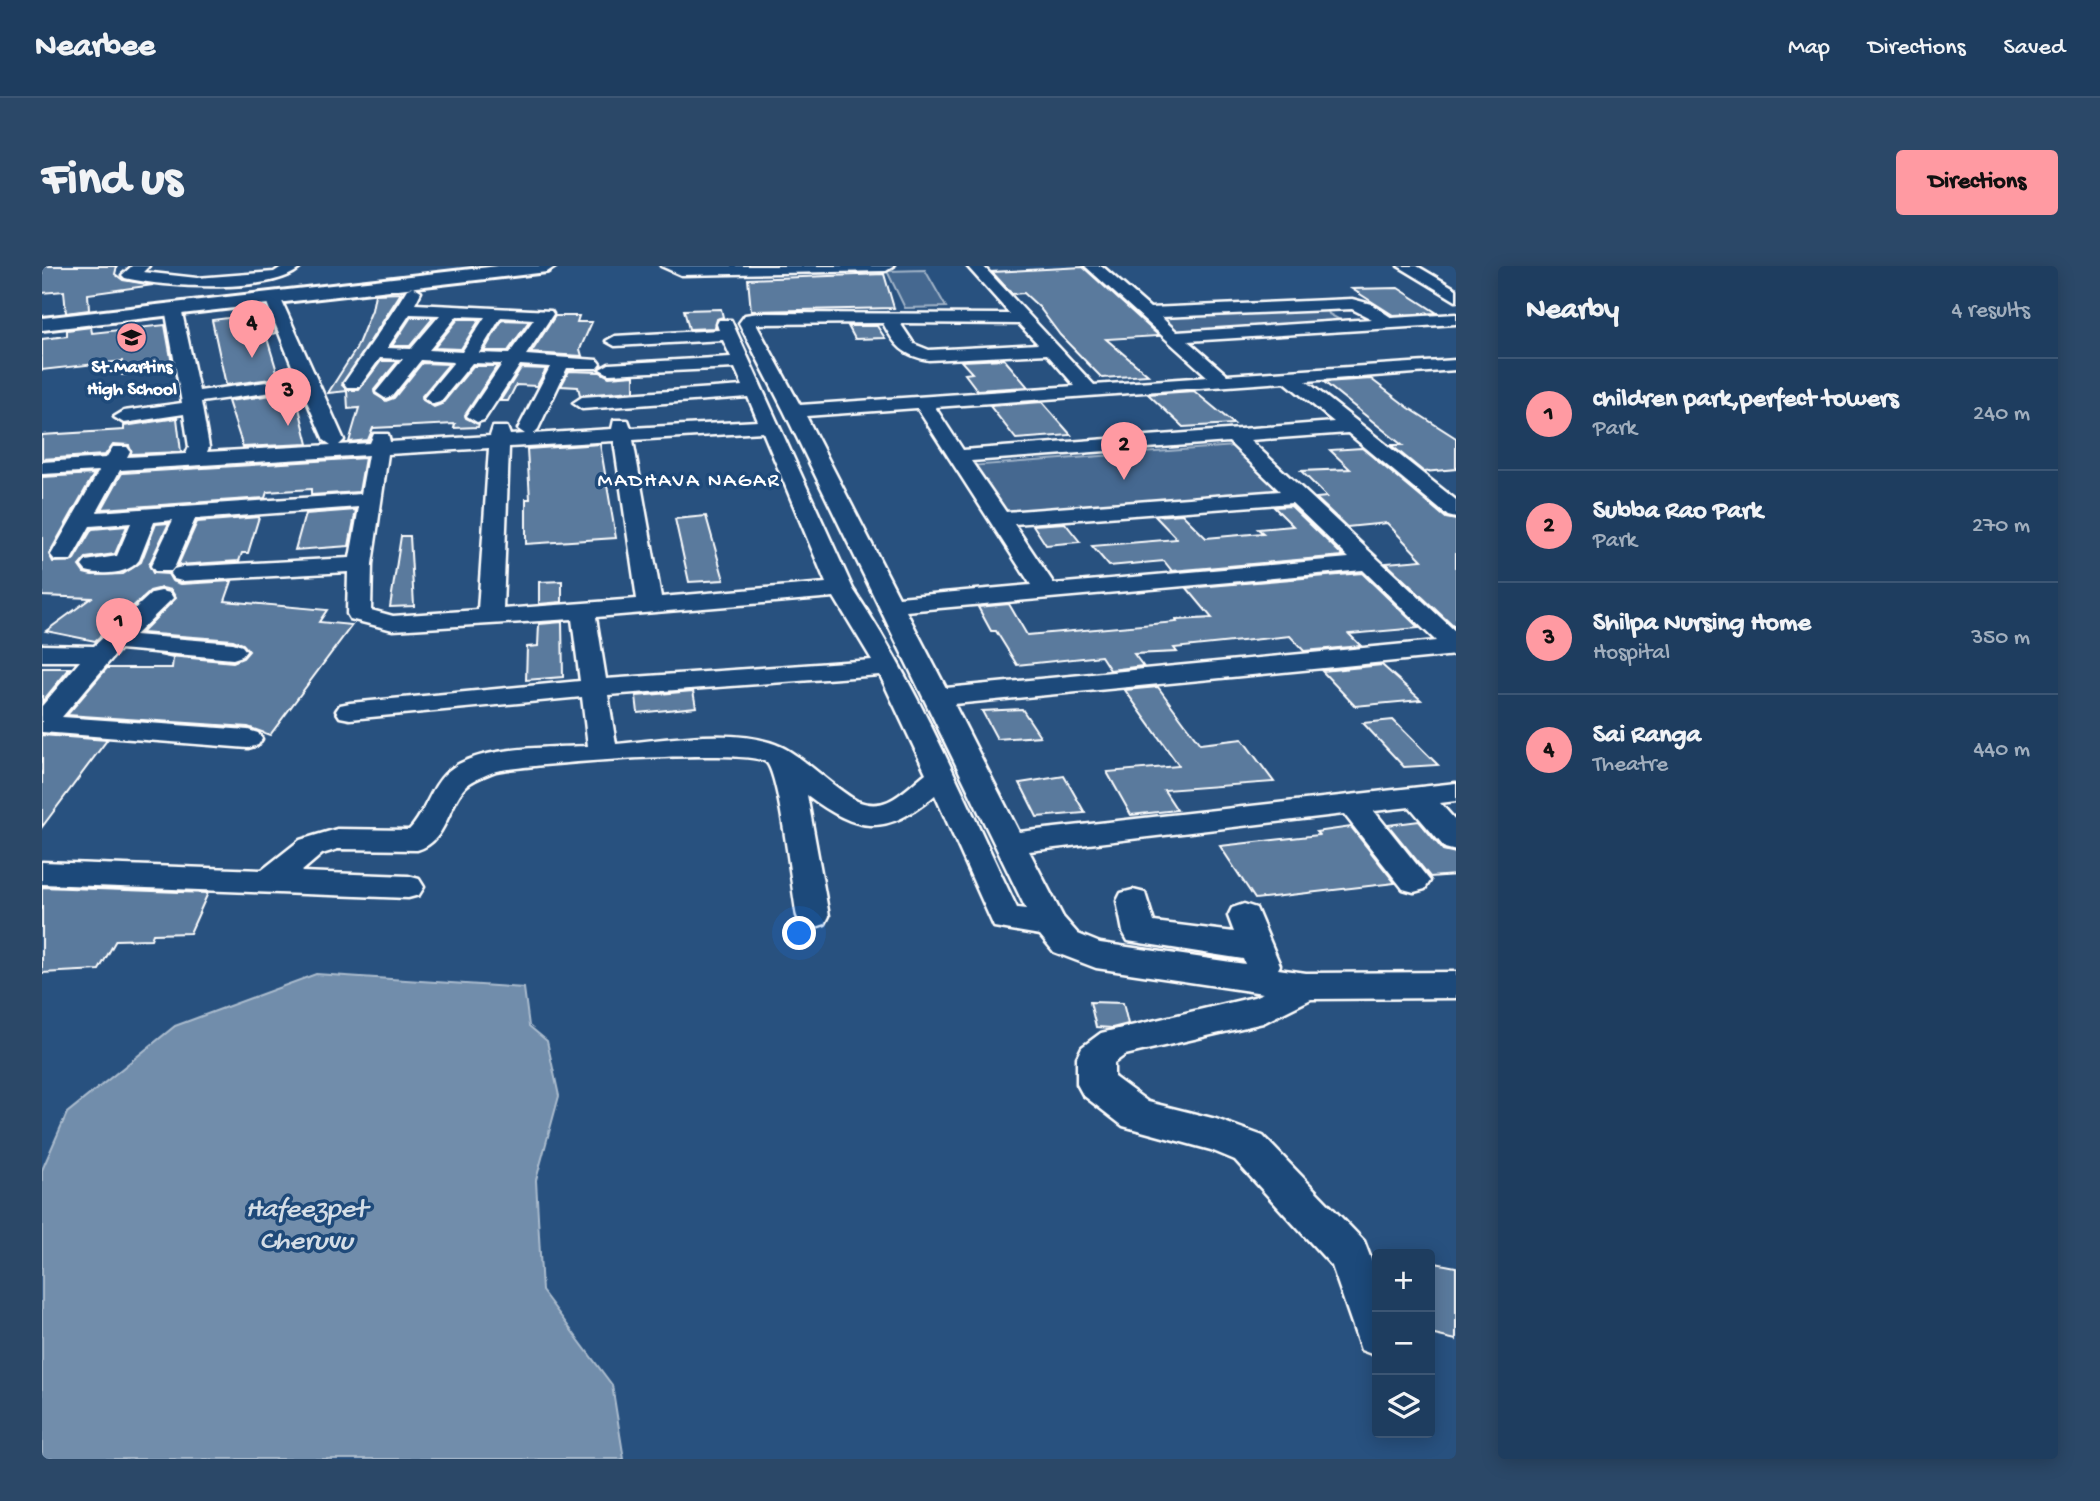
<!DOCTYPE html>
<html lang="en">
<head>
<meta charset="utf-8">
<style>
  body { margin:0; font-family:"Gochi Hand",sans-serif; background:#2b4868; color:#f1f3f6 }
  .controls { position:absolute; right:21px; bottom:21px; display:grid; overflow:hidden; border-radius:7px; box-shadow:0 4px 18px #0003 }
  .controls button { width:63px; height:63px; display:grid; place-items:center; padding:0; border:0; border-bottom:2px solid #3c5674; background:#1e3d5f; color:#f1f3f6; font:35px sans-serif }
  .you { position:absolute; left:758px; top:668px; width:24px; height:24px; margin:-18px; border:5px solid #fff; border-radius:50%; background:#1a73e8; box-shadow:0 0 0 10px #1a73e833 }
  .badge { display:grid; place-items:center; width:46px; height:46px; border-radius:50%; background:#ff9aa2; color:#111; font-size:23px; font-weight:700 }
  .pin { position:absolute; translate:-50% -58px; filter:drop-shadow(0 2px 4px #0008) }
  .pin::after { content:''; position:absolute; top:37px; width:24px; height:21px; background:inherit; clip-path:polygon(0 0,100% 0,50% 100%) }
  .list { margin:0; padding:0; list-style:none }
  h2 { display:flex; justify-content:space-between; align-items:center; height:91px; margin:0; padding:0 28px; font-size:30px }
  h2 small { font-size:23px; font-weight:400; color:#a1aebd }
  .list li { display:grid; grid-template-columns:46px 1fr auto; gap:21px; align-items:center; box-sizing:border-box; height:112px; padding:0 28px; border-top:2px solid #3c5674 }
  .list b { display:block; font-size:26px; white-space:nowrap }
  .list p { margin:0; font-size:23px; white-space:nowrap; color:#a1aebd }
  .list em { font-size:23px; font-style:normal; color:#a1aebd }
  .icon { flex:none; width:38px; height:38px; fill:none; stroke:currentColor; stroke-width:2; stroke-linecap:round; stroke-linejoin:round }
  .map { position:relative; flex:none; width:1414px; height:1193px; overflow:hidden; border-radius:7px }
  header { display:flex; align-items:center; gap:42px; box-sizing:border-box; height:98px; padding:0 35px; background:#1e3d5f; border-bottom:2px solid #3c5674 }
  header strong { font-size:33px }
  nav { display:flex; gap:38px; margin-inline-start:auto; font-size:24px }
  .intro { display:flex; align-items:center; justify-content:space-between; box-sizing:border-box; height:168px; padding:0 42px }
  h1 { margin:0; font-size:49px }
  .button { padding:18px 32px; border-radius:7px; background:#ff9aa2; color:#111; font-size:24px; font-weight:700 }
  main { display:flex; gap:42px; padding:0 42px }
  aside { flex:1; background:#1e3d5f; border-radius:7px; box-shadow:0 4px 18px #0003 }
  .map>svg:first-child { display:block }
</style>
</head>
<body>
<header>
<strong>Nearbee</strong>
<nav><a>Map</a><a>Directions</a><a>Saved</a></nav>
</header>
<div class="intro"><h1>Find us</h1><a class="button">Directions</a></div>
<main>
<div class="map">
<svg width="1414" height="1193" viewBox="0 0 1414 1193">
  <rect width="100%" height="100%" fill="#28517f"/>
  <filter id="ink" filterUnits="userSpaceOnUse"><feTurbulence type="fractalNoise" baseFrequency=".0143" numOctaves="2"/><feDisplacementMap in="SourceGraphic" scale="14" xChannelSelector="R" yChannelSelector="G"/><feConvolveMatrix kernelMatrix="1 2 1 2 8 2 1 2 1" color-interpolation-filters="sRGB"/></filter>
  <g filter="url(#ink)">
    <!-- green -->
    <g fill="#446890" stroke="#a2b4c8" stroke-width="2">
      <polygon points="883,4 904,41 863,42 845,5"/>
      <polygon points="1284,40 1287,48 1309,60 1130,71 1109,50"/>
      <polygon points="1193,180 1243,227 959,251 926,200"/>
    </g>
    <!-- water -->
    <polygon fill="#718dab" stroke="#aabbcd" stroke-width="2" points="274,708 482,722 487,760 505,775 517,830 494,914 500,1025 570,1119 582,1193 0,1193 0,904 25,847 133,760"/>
    <!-- building -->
    <g fill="#5a7a9d" stroke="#fff" stroke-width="2">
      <polygon points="0,0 75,0 73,8 81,14 111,19 46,28 47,44 24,47 22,25 0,27"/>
      <polygon points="1041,1 1117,70 1064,73 1106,109 1060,112 1018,69 997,41 982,27 970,28 950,6"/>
      <polygon points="842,8 852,42 709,45 706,13"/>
      <polygon points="1356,22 1395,47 1351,49 1310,23"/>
      <polygon points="359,27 300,119 305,124 317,124 339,95 356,95 332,124 333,128 344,135 352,132 380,97 407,98 380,130 381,134 392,141 400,138 431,100 455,100 423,149 424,152 437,158 436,161 412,162 413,158 331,162 326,174 307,176 317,142 306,143 305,125 286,127 314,83 330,44 333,28"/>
      <polygon points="679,43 681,51 675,53 673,62 647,63 642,44"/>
      <polygon points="226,47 234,67 224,69 237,112 184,119 170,54"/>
      <polygon points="513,50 537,50 535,56 550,56 538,83 540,90 489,87"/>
      <polygon points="369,51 392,51 368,80 350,80"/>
      <polygon points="416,53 438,53 419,83 392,82"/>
      <polygon points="460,54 487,55 466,85 442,85"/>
      <polygon points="123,59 131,103 80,109 80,95 0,104 0,73 25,70 25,64 49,61 50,67"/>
      <polygon points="806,60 835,60 843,72 813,73"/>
      <polygon points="962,93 986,121 935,124 923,108 930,107 919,95"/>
      <polygon points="479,102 504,103 495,120 474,119 466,135 458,135"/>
      <polygon points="527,105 558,106 567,111 592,109 592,125 538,129 536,121 519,120"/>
      <polygon points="1329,113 1367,142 1414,172 1414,203 1382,206 1349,179 1360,179 1282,116"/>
      <polygon points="1152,125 1192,158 1141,161 1106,128"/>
      <polygon points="253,126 266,178 201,181 186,135"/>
      <polygon points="1000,136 1029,169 974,173 948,140"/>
      <polygon points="135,152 139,186 89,188 87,179 71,178 63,189 0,193 0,169 82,164 82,160"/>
      <polygon points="558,178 574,272 484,278 484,233 488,233 485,183"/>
      <polygon points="1320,182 1404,252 1414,254 1414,359 1411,360 1344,297 1380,294 1345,257 1305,261 1274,232 1285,231 1259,205 1308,203 1288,184"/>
      <polygon points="323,192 317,226 269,229 269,223 225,226 223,232 60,243 80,207"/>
      <polygon points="52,208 7,288 11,296 31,295 50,263 85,260 73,288 44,292 37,300 42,307 50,309 81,308 99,296 114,258 127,257 107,299 111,307 126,308 130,315 139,318 190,315 183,335 285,344 277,356 310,359 228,469 206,461 25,449 65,402 130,402 131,392 117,389 191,396 201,392 207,385 201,378 191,374 99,367 134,332 129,324 120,322 108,325 53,375 4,365 49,332 0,330 0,211"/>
      <polygon points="1249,240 1301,290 1130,305 1122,295 1067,300 1050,280 1135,273 1113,250 1140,248 1164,272 1221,267 1216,263 1251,260 1232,241"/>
      <polygon points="314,244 307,280 253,284 263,248"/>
      <polygon points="664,250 682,314 647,316 633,253"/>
      <polygon points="217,251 206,287 200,287 197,295 136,299 155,256"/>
      <polygon points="1023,257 1038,276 1004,279 991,259"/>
      <polygon points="359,270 368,270 372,340 348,341"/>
      <polygon points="1320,307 1377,362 1307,368 1319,380 1262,385 1248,370 1132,382 1135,386 1092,388 1101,400 1068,404 1059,390 975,399 954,365 949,365 936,341 967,338 985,369 1135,356 1134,354 1170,352 1145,322"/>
      <polygon points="520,315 520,336 497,338 497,316"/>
      <polygon points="520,356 521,411 484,414 485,381 496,380 497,358"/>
      <polygon points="1340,399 1379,434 1313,440 1280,405"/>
      <polygon points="0,402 28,402 0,436"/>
      <polygon points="1116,421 1158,478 1200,473 1232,516 1122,524 1135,544 1089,549 1065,506 1137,500 1083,424"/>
      <polygon points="651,425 654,441 596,447 594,430"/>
      <polygon points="980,443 998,470 955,473 940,445"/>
      <polygon points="1351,454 1396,499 1362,501 1321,457"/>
      <polygon points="0,469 65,474 0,561"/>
      <polygon points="1022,510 1043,547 995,551 978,517"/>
      <polygon points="1377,555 1401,584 1414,587 1414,609 1388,611 1346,559"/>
      <polygon points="1309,561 1353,617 1213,633 1178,580 1277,569 1274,566"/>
      <polygon points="0,621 166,627 148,667 111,668 109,673 74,674 57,704 0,707"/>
      <polygon points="1048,736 1081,737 1086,758 1070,762 1054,761"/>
      <polygon points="1388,996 1414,1001 1414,1074 1388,1068"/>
    </g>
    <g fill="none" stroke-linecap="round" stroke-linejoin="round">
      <defs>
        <g id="minor">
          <path d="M90 0H107L101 6 155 12 232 6 241 0H260C234 29 119 21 83 12L80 9Z"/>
          <polygon points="619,0 852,0 844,5 639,9"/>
          <path d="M925 0H941L1052 119 1166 111 1043 0H1060L1108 42 1310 33 1329 38 1350 52 1414 48V58L1146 75 1185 109 1414 94V104L1264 115 1414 234V252L1406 250 1306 167 1208 174 1414 366V389L912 438 977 566 1414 517V535L1398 537 1414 555V585L1403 582 1368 541 1332 545 1388 615 1383 623 1372 626 1361 623 1302 548 987 585 1021 651 1036 668 1058 677 1203 698 1201 693 1086 675 1081 666 1075 635 1079 627 1091 624 1103 627 1112 656 1192 666 1186 650 1190 642 1202 638 1214 642 1238 699 1236 703 1264 707 1414 706V732L1269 733 1221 757 1083 789 1072 797V811L1106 836 1174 853 1221 870 1322 975 1335 1009V1090L1319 1084 1290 1000 1193 894 1169 884 1081 860 1041 829 1035 818V791L1040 781 1059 767 1212 731 1221 727 1054 702 1012 686 998 669 952 661 893 529C843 571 816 567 765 529L787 650 783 658 771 662 759 658 755 650C750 624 738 513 725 497 711 480 485 498 454 505 444 509 432 513 424 520 405 540 405 576 375 584L296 583 280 588 259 606 366 610 377 613 382 621 377 629 366 632 0 618V596L220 604 258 574 295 563 367 564C383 548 387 524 403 508 432 479 506 482 546 480L540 431 308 453 298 451 294 445 298 439 308 437 538 415 530 353 351 364 308 353 305 348 306 306 140 315 132 313 128 308 132 303 140 301 308 292 317 241 153 253 133 300 129 305H113L109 300 131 254 112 256 97 294C86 309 60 309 44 305L40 300 44 295 75 290 89 257 48 260 29 294H13L9 289 57 205 0 208V196L64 192 71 181H85L88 185 85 191 144 188 147 181 142 148 82 157 72 151 82 145 140 137 123 42 125 39H137L139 42 157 125 255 112 223 32 225 29H237L302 174 297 179 328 177 332 168H346L348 176 448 170 451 161H465L468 169 483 168 476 163 508 101 478 99 442 154 435 156 425 150 460 98 430 97 398 136 391 138 382 132 412 96 379 94 350 130 343 132 334 126 361 93 338 92 317 121H305L302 117C324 85 345 56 365 23L371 21 379 26 373 38 509 45 511 48 484 89 555 94 558 98 555 102H525L496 163 491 168 570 163 572 154H586L589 162 716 155 706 131 540 143 531 137 540 131 701 120 693 102 567 108 558 103 567 98 689 91 681 74 573 80 564 75 573 70 677 64 675 58 677 54H689L811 323C878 423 923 534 975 642L984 643 742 145 697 57 703 49 717 47 968 48ZM1310 43 1330 53 1135 66 1119 51ZM368 48 398 49 369 83 345 82ZM415 50 443 51 420 86 387 84ZM459 51 492 53 467 88 437 87ZM841 57C853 80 862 90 887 94L1005 88 1033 120 758 139 714 58ZM858 57 977 58 996 78 887 84 872 78ZM1243 116 1292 156 921 184 893 141ZM259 122 282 174 289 179 165 186 167 181 159 136ZM875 142 989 319 857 331 764 150ZM721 166 784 317 619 331 591 174ZM572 175 595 333 461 343 467 181ZM1187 176 1238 225 964 246 929 195ZM447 182 436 344 351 350 329 344 330 298 346 188ZM326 189 319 228 55 246 78 204ZM1250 237 1307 292 1012 318 972 258ZM1321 304 1394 375 904 422 864 345ZM792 331 830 394 564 413 554 351ZM838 409 884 507C861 525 845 547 815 535 789 520 764 493 740 481 697 460 621 474 574 478L566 429Z"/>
          <polygon points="1356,0 1375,0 1414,23 1414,35"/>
          <polygon points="119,325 128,327 131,332 93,369 191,377 200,380 204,385 200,390 191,393 78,383 20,451 206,464 216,467 220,473 216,479 206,482 0,466 0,440 38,395 0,395 0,379 52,380 110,327"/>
        </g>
        <polygon id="highway" points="456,0 514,0 505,6 0,64 0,52"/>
      </defs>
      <!-- minor casing -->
      <use href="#minor" stroke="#fff" stroke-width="5"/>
      <!-- highway casing -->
      <use href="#highway" stroke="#fff" stroke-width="6"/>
      <!-- minor -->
      <use href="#minor" fill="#1f4a7a" fill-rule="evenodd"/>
      <!-- highway -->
      <use href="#highway" fill="#1f4a7a" fill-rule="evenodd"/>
    </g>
  </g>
  <!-- icons -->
  <defs>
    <symbol id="school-disc" viewBox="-11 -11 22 22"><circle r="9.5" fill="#ff9aa2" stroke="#1f4a7a"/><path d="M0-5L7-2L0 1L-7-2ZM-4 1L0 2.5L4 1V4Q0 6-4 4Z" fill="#111"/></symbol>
  </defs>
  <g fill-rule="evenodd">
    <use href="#school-disc" x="72" y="54" width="35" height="35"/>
  </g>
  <g text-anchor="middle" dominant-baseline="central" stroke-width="7" stroke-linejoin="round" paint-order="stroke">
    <!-- far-poi labels -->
    <g font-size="19" font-weight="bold" fill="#fff" stroke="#1f4a7a">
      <text x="90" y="102">St.Martins<tspan x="90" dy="22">High School</tspan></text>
    </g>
    <!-- far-neighbourhood labels -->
    <g font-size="21" letter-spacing="2" fill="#fff" stroke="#1f4a7a">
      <text x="647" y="216">MADHAVA NAGAR</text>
    </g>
    <!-- near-water labels -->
    <g font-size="28" font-style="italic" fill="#d4dde6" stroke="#1f4a7a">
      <text x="264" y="944">Hafeezpet<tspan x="264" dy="32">Cheruvu</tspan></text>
    </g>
  </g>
</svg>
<div class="controls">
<button>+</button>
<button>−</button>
<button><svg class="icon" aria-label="layers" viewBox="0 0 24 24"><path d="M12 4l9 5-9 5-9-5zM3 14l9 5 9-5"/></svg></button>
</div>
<div class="you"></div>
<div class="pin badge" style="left:77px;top:390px">1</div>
<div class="pin badge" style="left:1082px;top:214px">2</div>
<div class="pin badge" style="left:246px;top:160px">3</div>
<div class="pin badge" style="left:210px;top:92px">4</div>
</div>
<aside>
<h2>Nearby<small>4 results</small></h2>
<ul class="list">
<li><span class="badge">1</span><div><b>children park,perfect towers</b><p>Park</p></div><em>240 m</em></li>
<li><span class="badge">2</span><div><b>Subba Rao Park</b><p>Park</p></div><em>270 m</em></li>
<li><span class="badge">3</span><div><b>Shilpa Nursing Home</b><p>Hospital</p></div><em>350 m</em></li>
<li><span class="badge">4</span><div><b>Sai Ranga</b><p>Theatre</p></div><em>440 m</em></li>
</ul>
</aside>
</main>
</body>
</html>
